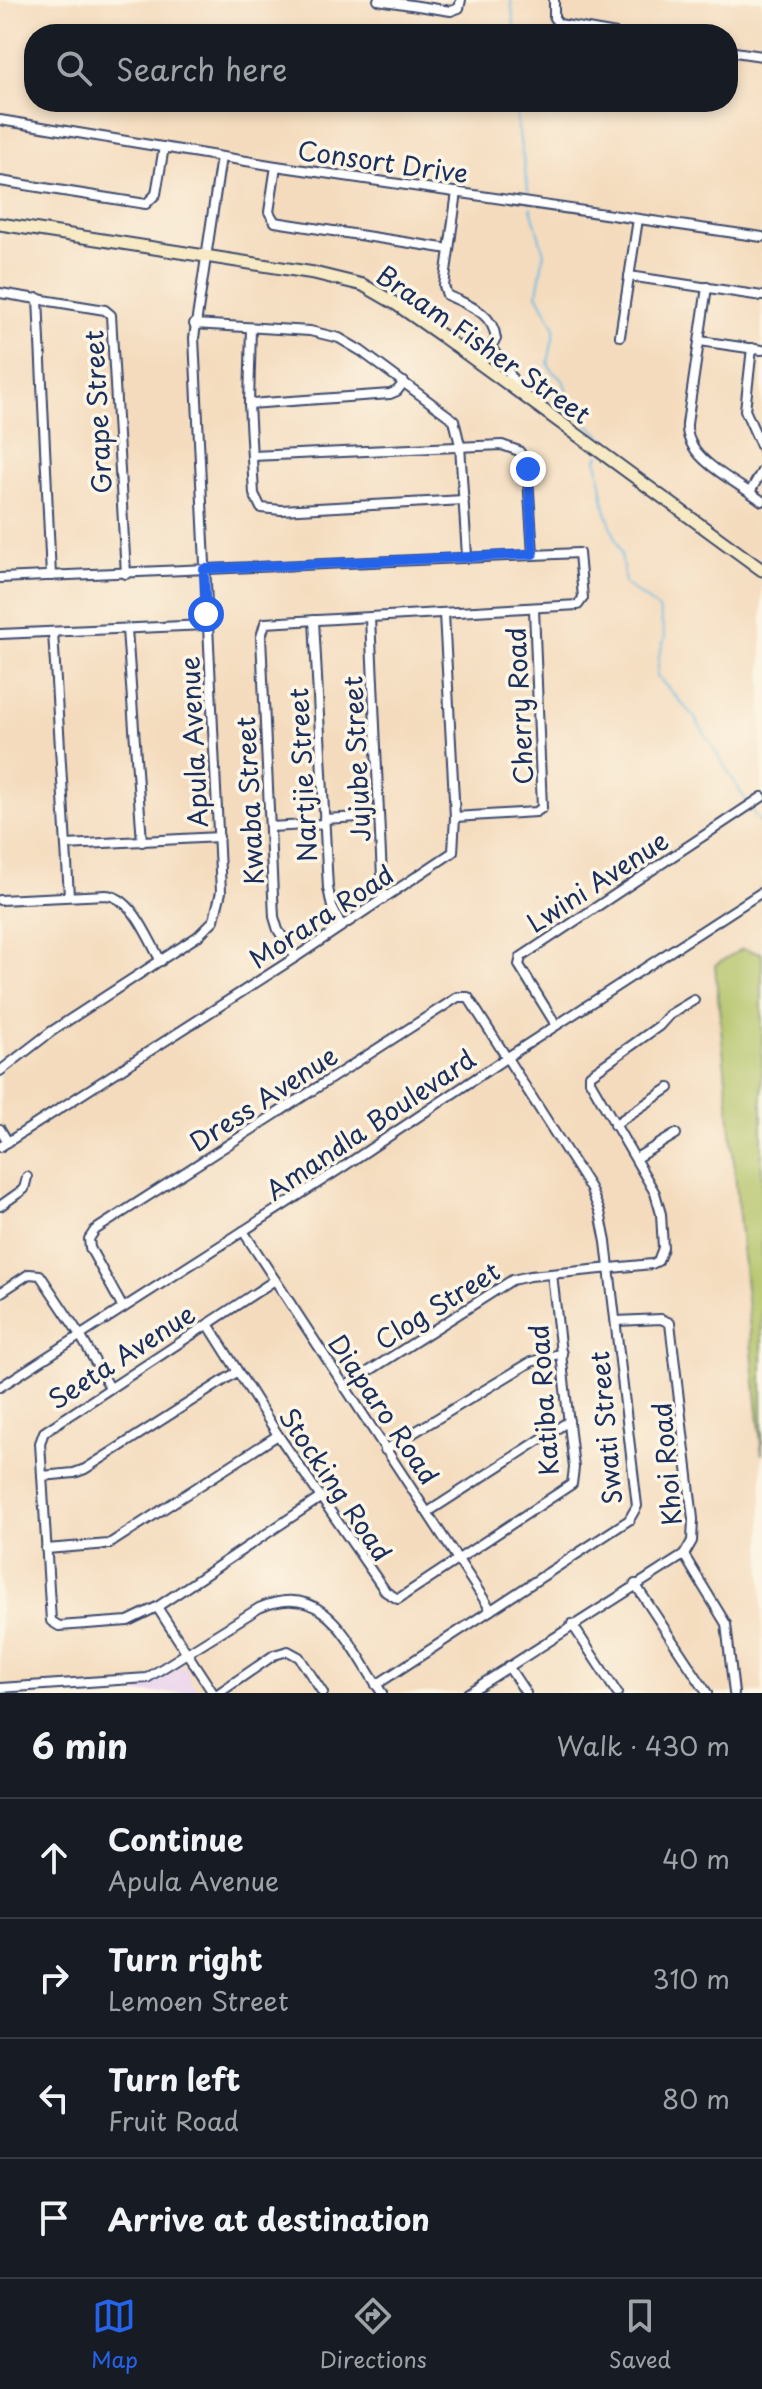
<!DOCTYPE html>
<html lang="en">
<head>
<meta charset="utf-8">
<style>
  body { margin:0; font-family:"Playpen Sans",sans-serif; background:#20242c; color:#f1f3f6 }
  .stop { position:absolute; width:24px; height:24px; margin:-18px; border:6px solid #2563eb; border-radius:50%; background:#fff }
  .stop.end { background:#2563eb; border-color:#fff; box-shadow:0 2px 8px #0008 }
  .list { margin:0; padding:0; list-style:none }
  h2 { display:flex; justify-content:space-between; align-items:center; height:104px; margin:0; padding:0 32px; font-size:34px }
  h2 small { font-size:26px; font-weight:400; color:#9ea1a6 }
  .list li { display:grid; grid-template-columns:52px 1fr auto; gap:24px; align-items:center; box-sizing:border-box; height:120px; padding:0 32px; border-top:2px solid #363941 }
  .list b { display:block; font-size:30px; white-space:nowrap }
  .list p { margin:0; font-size:26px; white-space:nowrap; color:#9ea1a6 }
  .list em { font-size:26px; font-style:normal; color:#9ea1a6 }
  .icon { flex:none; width:44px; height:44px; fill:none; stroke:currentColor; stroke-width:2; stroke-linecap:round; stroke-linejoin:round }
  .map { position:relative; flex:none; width:762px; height:1693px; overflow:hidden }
  .search { position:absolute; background:#171b24; box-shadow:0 4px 12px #0003; left:24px; right:24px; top:24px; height:88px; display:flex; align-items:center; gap:20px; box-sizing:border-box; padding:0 28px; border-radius:32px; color:#9ea1a6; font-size:30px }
  .sheet { height:584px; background:#171b24 }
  nav { display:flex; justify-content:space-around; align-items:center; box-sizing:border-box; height:112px; border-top:2px solid #363941; background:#171b24; font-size:22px; color:#9ea1a6 }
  nav a { display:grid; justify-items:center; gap:4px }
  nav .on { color:#2563eb }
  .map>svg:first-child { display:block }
</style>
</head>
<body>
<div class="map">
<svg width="762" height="1693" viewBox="0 0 762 1693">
  <rect width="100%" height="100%" fill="#fcf5e5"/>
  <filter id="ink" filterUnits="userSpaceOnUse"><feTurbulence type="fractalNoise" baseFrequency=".0125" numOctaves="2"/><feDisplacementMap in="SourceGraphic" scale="16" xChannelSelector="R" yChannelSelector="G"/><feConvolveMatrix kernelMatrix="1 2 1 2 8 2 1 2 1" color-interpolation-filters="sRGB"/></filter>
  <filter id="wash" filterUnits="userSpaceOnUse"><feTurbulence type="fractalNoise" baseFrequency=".006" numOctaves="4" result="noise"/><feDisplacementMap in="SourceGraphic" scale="32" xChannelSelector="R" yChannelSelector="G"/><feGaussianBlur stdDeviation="1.8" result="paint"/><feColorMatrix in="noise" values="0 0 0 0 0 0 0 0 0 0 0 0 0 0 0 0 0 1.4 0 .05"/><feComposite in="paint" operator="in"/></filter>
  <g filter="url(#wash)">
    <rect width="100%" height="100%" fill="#f4dbbd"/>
    <!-- built -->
    <polygon fill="#e9d2ee" points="180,1666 186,1668 192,1684 203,1693 35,1693 146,1687"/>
    <!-- green -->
    <polygon fill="#b0c164" stroke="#667861" stroke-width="2" points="742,949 762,953 762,1455 715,965"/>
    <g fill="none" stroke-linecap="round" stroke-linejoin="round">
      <!-- stream -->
      <g stroke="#64b8e0" stroke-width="2">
        <polyline points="511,0 515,34"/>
        <polyline points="514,102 530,202"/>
        <polyline points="531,208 544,253 537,294 555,328 548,363 553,372 563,380 574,411 607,441 602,450"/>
        <polyline points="599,455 597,459 605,509 621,553 625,584 659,609 665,637 659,656 657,676 695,718 748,804"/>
        <polyline points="751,810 762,825"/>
      </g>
    </g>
  </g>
  <g filter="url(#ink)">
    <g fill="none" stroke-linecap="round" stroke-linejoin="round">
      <defs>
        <g id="street">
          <polyline points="378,0 451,11 459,8 461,0"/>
          <polyline points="554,0 554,18 559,24 616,34"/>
          <polyline points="728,51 762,56"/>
          <polyline points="0,120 276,166 762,237"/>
          <polyline points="276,166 269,212 275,222 449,249"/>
          <polyline points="0,181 146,204 156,194 164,147"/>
          <path d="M457 192 444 286 447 295C468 305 493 312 496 339L478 363"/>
          <polyline points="629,276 762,296"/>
          <path d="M707 287 687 424C684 459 738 482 762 501"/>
          <polyline points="0,293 105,310 111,315 126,574"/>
          <polyline points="38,298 51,576"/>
          <polyline points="194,324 310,331 339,338 361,351 454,420 460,445 467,556"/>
          <polyline points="251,328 249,404 254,494 261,508 281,510 464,500"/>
          <polyline points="620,336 638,219"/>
          <polyline points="700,341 762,350"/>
          <polyline points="491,347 510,374 518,391"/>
          <polyline points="752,348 745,410 762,448"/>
          <polyline points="249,404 390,394 397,391 404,382"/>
          <polyline points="252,456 502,445 519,451 527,463 533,554"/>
          <polyline points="750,492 762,471"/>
          <polyline points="0,578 579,553 583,598 578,605 265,623 261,637 274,917 278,930 296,957"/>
          <polyline points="370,618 383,899"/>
          <polyline points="314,620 328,888 332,907 341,925"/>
          <polyline points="127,629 142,842"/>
          <polyline points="53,632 69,896"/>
          <polyline points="0,634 206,625"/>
          <polyline points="455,817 536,812 542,808 534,609"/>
          <polyline points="324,819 378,816"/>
          <polyline points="270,827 324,824"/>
          <polyline points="66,845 219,837"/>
          <path d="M0 900 106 895C133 897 148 939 161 961"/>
          <polyline points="556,1025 519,965 521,957 762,797"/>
          <polyline points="0,1071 52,1031 198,936 214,920 221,892 194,338 221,157"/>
          <polyline points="614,1125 669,1088"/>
          <polyline points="0,1129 8,1142"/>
          <polyline points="0,1147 296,957 453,852 455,817 444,614"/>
          <polyline points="636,1158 676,1134"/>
          <polyline points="0,1206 24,1189 27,1177"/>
          <polyline points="243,1231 491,1610"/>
          <polyline points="275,1280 44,1432 40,1443 51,1621 59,1626 128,1621 157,1607 320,1498"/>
          <polyline points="0,1293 29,1274 40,1275 80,1335 109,1386"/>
          <polyline points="123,1308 90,1248 89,1239 95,1230 458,997 468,997 590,1188 600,1212 606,1242 637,1506 629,1520 376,1685"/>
          <polyline points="208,1324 278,1435 386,1592 398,1599 572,1484 574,1468 552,1274"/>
          <polyline points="0,1387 343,1167 506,1058 762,892"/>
          <polyline points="344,1387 512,1280 530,1276 652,1264 658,1261 663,1248 661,1214 655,1193 590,1081 590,1075 659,1026 669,1015 694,1000"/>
          <polyline points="385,1450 531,1362 562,1353"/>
          <polyline points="42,1476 74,1473 85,1469 237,1372"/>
          <polyline points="428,1512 569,1421"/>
          <polyline points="46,1549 109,1544 278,1435"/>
          <polyline points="684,1555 726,1624 734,1693"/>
          <polyline points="635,1584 707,1693"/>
          <polyline points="157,1607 213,1693"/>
          <polyline points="572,1624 617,1693"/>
          <polyline points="508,1666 526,1693"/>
          <path d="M0 1688 147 1678 259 1608C327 1578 350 1647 382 1693"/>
          <polyline points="219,1693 274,1655 288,1651 299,1657 323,1693"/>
          <polyline points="468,1693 684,1555 692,1541 693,1519 670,1323 661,1319 616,1321"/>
        </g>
        <polyline id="secondary" points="0,224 314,273 363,285 396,304 442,336 762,570"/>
      </defs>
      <!-- street casing -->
      <use href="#street" stroke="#3c496c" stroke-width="12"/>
      <!-- secondary casing -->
      <use href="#secondary" stroke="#3c496c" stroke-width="15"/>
      <!-- street -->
      <use href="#street" stroke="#fff" stroke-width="8"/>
      <!-- secondary -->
      <use href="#secondary" stroke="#f7e9c3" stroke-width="11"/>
    </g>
  </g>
  <g fill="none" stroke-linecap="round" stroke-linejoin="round" filter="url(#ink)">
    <!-- route -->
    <polyline stroke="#2563eb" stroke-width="10" points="206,614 204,569 533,554 528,469"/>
  </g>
  <g text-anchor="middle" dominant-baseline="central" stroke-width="7" stroke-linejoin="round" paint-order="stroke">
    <!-- street labels -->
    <g font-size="26" fill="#1b2f5e" stroke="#fcf5e5">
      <text transform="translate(383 161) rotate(8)">Consort Drive</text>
      <text transform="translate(484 344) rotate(35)">Braam Fisher Street</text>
      <text transform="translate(97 412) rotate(-93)">Grape Street</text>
      <text transform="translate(519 706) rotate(-93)">Cherry Road</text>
      <text transform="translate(193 742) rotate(-93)">Apula Avenue</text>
      <text transform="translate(356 759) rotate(-93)">Jujube Street</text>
      <text transform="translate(302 775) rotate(-93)">Nartjie Street</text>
      <text transform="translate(249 801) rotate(-93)">Kwaba Street</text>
      <text transform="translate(597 881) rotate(-33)">Lwini Avenue</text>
      <text transform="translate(321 916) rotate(-33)">Morara Road</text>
      <text transform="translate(263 1098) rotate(-33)">Dress Avenue</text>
      <text transform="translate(370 1124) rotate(-34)">Amandla Boulevard</text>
      <text transform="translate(437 1305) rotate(-32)">Clog Street</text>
      <text transform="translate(121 1356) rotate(-33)">Seeta Avenue</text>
      <text transform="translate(543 1400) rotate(-94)">Katiba Road</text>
      <text transform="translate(384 1409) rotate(56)">Diaparo Road</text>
      <text transform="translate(605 1428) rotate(-95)">Swati Street</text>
      <text transform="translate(666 1464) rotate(-95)">Khoi Road</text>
      <text transform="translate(336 1484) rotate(56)">Stocking Road</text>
    </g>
  </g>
</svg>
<div class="stop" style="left:206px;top:614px"></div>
<div class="stop end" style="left:528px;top:469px"></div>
<div class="search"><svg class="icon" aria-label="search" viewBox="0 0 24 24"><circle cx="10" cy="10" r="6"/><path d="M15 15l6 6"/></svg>Search here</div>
</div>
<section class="sheet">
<h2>6 min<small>Walk · 430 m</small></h2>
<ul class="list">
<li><svg class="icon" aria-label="ahead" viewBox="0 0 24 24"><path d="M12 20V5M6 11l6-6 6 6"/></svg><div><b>Continue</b><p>Apula Avenue</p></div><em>40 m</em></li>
<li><svg class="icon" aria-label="right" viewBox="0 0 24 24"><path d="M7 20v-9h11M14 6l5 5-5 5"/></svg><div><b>Turn right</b><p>Lemoen Street</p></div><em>310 m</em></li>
<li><svg class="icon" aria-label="left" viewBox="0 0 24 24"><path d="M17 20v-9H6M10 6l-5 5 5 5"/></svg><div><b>Turn left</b><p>Fruit Road</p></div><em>80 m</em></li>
<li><svg class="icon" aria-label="arrive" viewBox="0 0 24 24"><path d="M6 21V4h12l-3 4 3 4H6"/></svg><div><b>Arrive at destination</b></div></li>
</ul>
</section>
<nav>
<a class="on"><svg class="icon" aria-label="map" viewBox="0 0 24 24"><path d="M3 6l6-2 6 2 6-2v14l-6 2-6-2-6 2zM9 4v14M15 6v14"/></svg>Map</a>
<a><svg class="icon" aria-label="directions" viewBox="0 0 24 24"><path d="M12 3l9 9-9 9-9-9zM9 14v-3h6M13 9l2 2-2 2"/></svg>Directions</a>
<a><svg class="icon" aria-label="saved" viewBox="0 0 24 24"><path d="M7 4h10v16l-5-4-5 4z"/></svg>Saved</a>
</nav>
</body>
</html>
